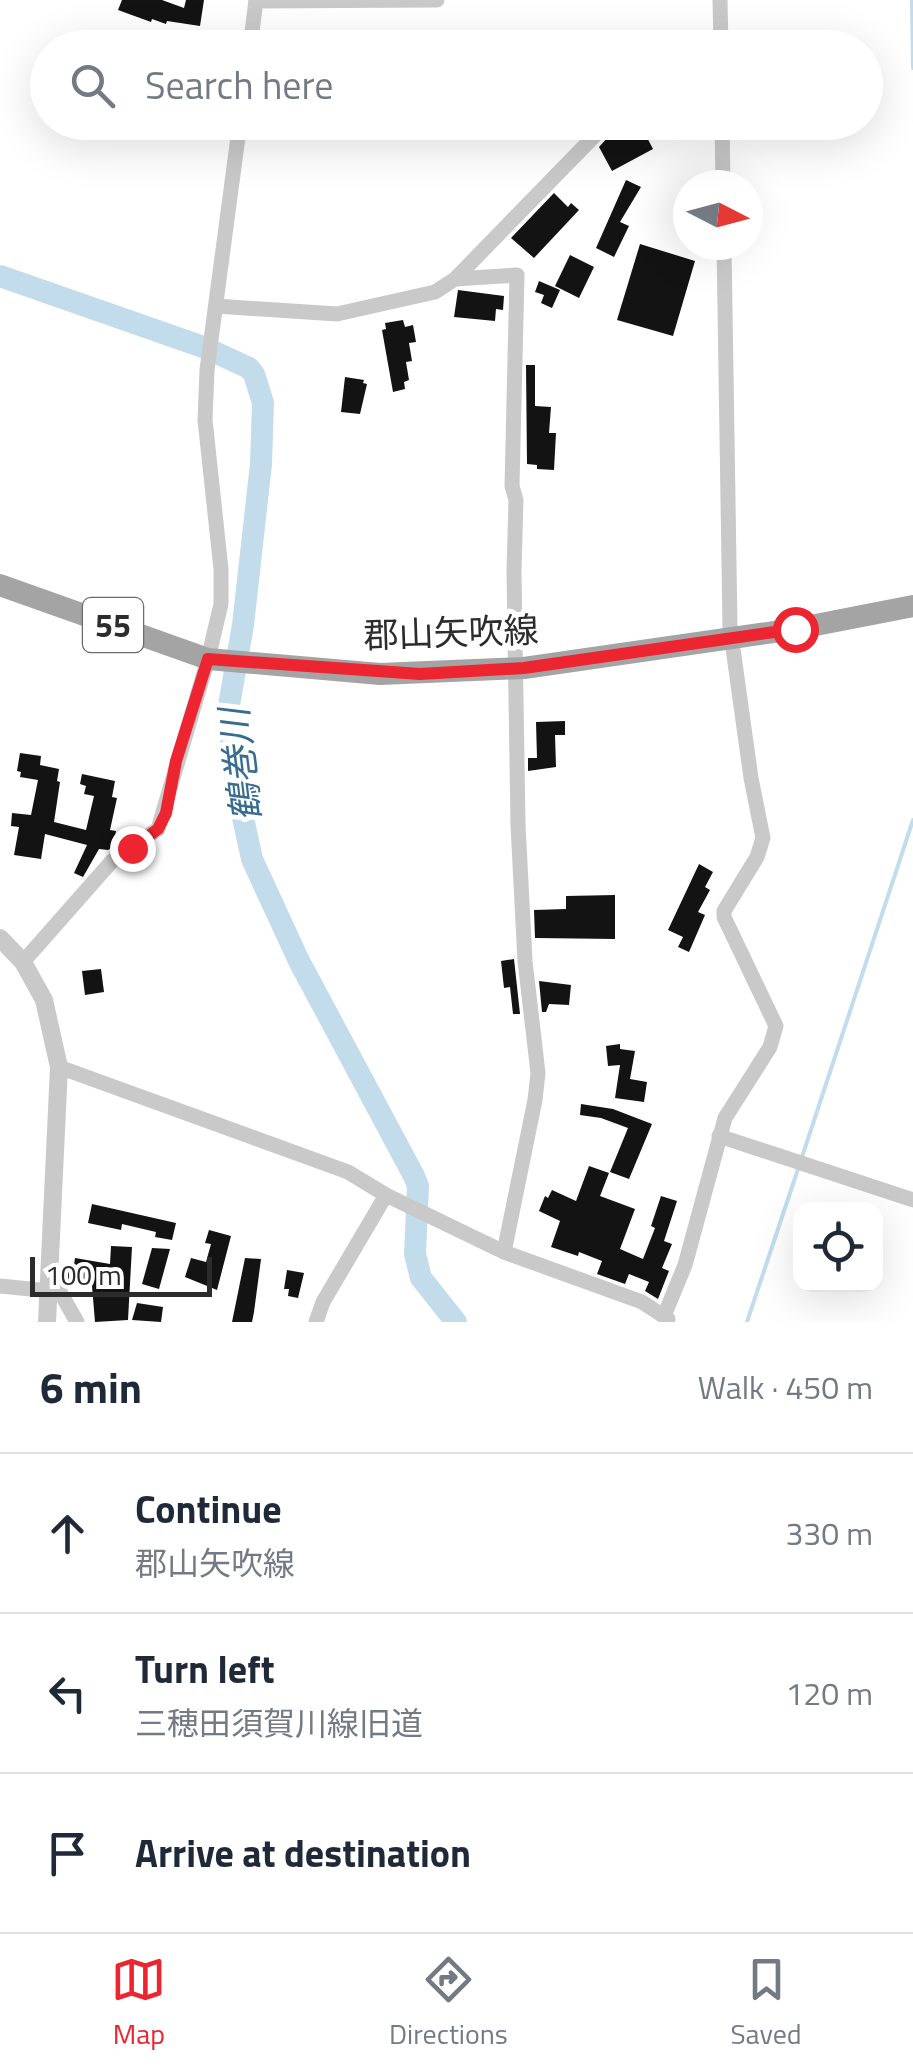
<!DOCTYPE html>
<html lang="en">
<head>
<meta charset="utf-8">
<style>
  body { margin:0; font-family:"Titillium Web","Noto Sans JP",sans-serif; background:#f2f2f3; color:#1f2937 }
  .controls { position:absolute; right:30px; bottom:30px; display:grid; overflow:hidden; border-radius:20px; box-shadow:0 10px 40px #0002 }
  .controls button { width:90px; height:90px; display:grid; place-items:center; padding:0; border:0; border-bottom:2px solid #e0e1e3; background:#fff; color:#1f2937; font:50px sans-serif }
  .compass { position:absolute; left:673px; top:170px; width:90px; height:90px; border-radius:50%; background:#fff; box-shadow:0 10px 40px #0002; rotate:96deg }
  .scale { position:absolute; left:30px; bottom:25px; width:182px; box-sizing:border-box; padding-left:10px; border:5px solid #2c2c2c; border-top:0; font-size:28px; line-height:35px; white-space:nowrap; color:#2c2c2c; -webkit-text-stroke:8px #fff; paint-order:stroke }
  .stop { position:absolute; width:30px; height:30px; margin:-22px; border:8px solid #ec2531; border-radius:50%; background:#fff }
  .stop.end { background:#ec2531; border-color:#fff; box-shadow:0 2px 10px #0008 }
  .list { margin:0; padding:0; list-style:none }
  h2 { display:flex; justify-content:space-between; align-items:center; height:130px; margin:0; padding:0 40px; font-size:42px }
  h2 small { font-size:32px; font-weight:400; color:#747a83 }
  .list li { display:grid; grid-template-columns:65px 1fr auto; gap:30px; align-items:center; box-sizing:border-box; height:160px; padding:0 40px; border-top:2px solid #e0e1e3 }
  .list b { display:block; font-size:38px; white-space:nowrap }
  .list p { margin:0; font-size:32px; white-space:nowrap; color:#747a83 }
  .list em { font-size:32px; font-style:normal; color:#747a83 }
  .icon { flex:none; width:55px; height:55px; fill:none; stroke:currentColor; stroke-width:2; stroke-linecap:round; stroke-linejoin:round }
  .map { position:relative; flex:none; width:913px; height:1322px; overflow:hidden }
  .search { position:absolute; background:#fff; box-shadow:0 10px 40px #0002; left:30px; right:30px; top:30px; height:110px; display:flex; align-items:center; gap:25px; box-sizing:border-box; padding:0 35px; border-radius:55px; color:#747a83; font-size:38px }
  .sheet { height:610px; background:#fff }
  nav { display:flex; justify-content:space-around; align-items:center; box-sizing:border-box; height:140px; border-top:2px solid #e0e1e3; background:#fff; font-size:28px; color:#747a83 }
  nav a { display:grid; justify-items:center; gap:5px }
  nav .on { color:#ec2531 }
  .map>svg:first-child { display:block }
</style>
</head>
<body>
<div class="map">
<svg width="913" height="1322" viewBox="0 0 913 1322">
  <rect width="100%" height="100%" fill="#fff"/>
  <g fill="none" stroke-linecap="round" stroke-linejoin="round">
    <!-- stream -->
    <g stroke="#c3dcec" stroke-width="4">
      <polyline points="912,0 913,68"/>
      <polyline points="802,1157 913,820"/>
      <polyline points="747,1322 799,1166"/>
    </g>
    <!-- river -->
    <polyline stroke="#c3dcec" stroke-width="22" points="0,276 206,348 249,368 254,374 263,403 261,464 243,625 228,711 237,790 252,859 299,961 414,1176 418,1186 415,1254 421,1278 456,1322"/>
  </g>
  <!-- building -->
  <g fill="#131313">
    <polygon points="122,0 162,0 184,8 186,0 204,0 200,26 167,21 166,24 152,19 151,22 118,10"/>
    <polygon points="636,122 639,122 653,149 612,171 599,147 619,125 623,129"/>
    <polygon points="626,180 641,187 620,222 629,226 614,257 596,248"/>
    <polygon points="554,193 568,207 571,203 579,210 534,258 511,238"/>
    <polygon points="640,244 695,261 673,336 617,320"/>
    <polygon points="570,255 594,267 579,298 555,286"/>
    <polygon points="539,281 560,290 552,308 541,303 544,295 535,292"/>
    <polygon points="458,290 504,296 503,310 496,309 495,321 454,317"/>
    <polygon points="403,320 405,327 413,325 416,342 409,343 412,361 406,362 409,380 404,382 405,389 393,392 382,330 386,329 385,323"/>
    <polygon points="526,365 535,365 535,406 551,407 549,433 556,433 554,470 537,469 537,465 527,464"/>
    <polygon points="345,377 364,380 363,383 367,384 360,414 341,412"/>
    <polygon points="565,721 565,735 555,735 556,767 528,771 528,758 537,758 536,722"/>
    <polygon points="20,753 41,756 40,765 59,769 57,781 60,782 54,822 86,830 94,796 84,794 86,786 80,784 82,774 115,781 112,797 117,798 110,830 116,831 113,847 108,850 99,849 83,877 74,873 87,845 45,834 41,859 14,855 19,827 11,826 12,813 31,815 38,780 20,777 21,772 17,771"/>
    <polygon points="699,864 713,872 705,887 710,890 698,912 705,915 689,952 678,947 683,937 668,930"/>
    <polygon points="615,895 615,939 535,938 534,910 566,909 566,896"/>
    <polygon points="514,959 520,1014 513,1014 510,987 504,988 501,961"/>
    <polygon points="101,969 104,992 85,995 82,971"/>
    <polygon points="539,981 571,985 569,1005 549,1004 546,1012 542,1012"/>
    <polygon points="620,1044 620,1049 635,1051 630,1079 647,1082 644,1102 615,1098 620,1065 608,1066 606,1046"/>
    <polygon points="581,1104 613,1109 652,1124 629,1179 610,1172 628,1128 601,1118 580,1115"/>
    <polygon points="589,1166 609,1173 600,1196 635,1209 620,1249 643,1259 655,1228 651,1226 661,1196 677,1201 664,1241 672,1244 662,1268 669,1271 658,1299 645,1291 649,1282 629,1274 625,1284 597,1274 602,1261 579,1252 578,1256 551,1247 560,1221 539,1211 545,1196 548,1198 552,1190 576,1201"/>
    <polygon points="92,1204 176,1223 172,1240 155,1237 156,1232 122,1224 121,1230 88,1223"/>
    <polygon points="209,1230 231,1236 217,1290 185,1277 191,1258 206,1262 211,1244 205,1243"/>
    <polygon points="111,1246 132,1247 128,1320 95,1322 92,1286 64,1282 66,1271 73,1272 75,1258 110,1264"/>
    <polygon points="152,1248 170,1249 159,1289 142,1284"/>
    <polygon points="245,1258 261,1259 254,1312 252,1322 232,1322"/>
    <polygon points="287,1270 304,1273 298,1298 288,1296 289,1289 284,1289"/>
    <polygon points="137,1303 163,1307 161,1322 132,1320"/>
  </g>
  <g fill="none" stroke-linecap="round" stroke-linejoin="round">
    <!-- minor -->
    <g stroke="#c9c9c9" stroke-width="15">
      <polyline points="720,0 721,48"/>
      <polyline points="256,1 437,0"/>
      <polyline points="250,48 256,0"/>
      <polyline points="722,122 723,185"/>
      <polyline points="455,279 517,275 512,486 516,500 514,571 518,825 525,961 538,1073 535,1100 504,1252"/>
      <polyline points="216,306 337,314 435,292 455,279 608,122"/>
      <polyline points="23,962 112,861 158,829 208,659 221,604 221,569 205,420 207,370 240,122"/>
      <polyline points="59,1067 348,1172 386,1195 504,1252 642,1302 668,1319"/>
      <polyline points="719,1136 913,1200"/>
      <polyline points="0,1286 60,1292 77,1322"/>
      <polyline points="664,1316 685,1265 725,1118 770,1047 776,1026 724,917 724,911 757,857 763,838 751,778 730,627 724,245"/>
      <polyline points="316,1322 323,1302 386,1195"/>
    </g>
    <!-- tertiary -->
    <polyline stroke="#c9c9c9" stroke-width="18" points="0,938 23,962 44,1000 59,1067 47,1322"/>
    <!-- primary -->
    <polyline stroke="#a4a4a4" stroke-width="22" points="0,585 208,659 380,674 524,668 795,629 913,606"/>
  </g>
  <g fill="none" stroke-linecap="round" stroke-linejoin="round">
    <!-- route -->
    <polyline stroke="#ec2531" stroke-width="12" points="132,848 158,829 166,813 176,761 208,659 420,674 524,668 795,629"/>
  </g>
  <g text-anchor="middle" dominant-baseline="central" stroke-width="10" stroke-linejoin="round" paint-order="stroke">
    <!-- shield labels -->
    <rect fill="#fff" stroke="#6b6b6b" stroke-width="2.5" x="83" y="598" width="60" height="54" rx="8"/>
    <g font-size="32" font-weight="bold" fill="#2c2c2c">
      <text x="113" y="625">55</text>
    </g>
    <!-- street labels -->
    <g font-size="35" fill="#2c2c2c" stroke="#fff">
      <text transform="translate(451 632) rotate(-2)">郡山矢吹線</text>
    </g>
    <!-- water labels -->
    <g font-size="38" font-style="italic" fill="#386d91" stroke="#fff">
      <text transform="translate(240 765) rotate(-97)">鶴巻川</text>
    </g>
  </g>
</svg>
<div class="controls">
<button><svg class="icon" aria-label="locate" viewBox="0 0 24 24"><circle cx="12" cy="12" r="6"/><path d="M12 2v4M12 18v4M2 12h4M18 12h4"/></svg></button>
</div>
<svg class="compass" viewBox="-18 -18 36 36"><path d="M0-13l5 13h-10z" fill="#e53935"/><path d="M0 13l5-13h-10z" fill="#747a83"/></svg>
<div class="scale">100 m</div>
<div class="stop" style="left:795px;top:629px"></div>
<div class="stop end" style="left:132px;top:848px"></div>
<div class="search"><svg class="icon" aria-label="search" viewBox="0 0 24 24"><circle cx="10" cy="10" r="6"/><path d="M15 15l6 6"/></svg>Search here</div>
</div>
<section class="sheet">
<h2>6 min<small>Walk · 450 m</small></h2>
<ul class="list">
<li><svg class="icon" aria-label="ahead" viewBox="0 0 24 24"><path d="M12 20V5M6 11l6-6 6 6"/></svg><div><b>Continue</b><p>郡山矢吹線</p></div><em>330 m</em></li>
<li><svg class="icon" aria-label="left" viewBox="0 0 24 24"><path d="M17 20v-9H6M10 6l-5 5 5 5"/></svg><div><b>Turn left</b><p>三穂田須賀川線旧道</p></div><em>120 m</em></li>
<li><svg class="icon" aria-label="arrive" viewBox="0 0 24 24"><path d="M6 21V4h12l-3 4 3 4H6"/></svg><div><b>Arrive at destination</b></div></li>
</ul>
</section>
<nav>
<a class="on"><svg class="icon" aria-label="map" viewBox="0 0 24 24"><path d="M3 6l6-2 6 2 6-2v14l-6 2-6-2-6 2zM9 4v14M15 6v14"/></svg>Map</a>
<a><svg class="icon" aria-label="directions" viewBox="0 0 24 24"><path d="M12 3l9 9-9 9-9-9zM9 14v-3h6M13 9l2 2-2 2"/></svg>Directions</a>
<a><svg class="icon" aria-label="saved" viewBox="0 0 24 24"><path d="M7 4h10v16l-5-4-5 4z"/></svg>Saved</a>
</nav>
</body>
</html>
